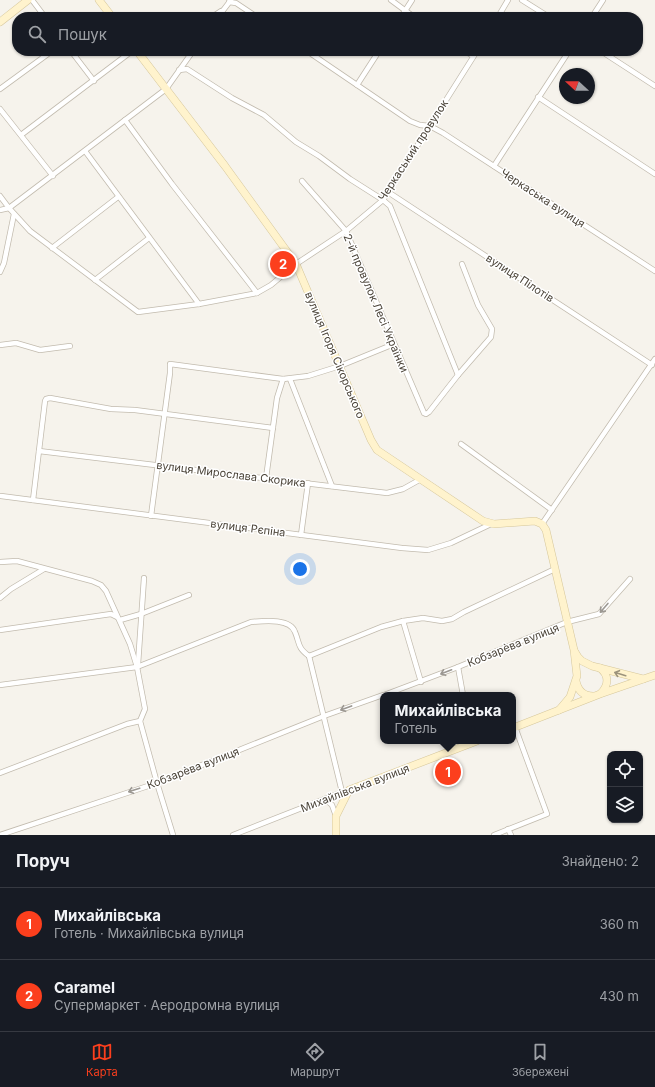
<!DOCTYPE html>
<html lang="uk">
<head>
<meta charset="utf-8">
<style>
  body { margin:0; font-family:Inter,sans-serif; background:#242831; color:#f1f3f6 }
  .controls { position:absolute; right:12px; bottom:12px; display:grid; overflow:hidden; border-radius:8px; box-shadow:0 1px 3px #0004 }
  .controls button { width:36px; height:36px; display:grid; place-items:center; padding:0; border:0; border-bottom:1px solid #363941; background:#171b24; color:#f1f3f6; font:20px sans-serif }
  .compass { position:absolute; left:559px; top:68px; width:36px; height:36px; border-radius:50%; background:#171b24; box-shadow:0 1px 3px #0004; rotate:291deg }
  .you { position:absolute; left:300px; top:569px; width:14px; height:14px; margin:-10px; border:3px solid #fff; border-radius:50%; background:#1a73e8; box-shadow:0 0 0 6px #1a73e833 }
  .badge { display:grid; place-items:center; width:26px; height:26px; border-radius:50%; background:#fc3f1d; color:#fff; font-size:13px; font-weight:700 }
  .pin { position:absolute; translate:-50% -50%; border:2px solid #fff; box-shadow:0 1px 4px #0006 }
  .popup { position:absolute; left:380px; top:692px; width:136px; height:52px; box-sizing:border-box; display:grid; place-content:center; border-radius:8px; background:#171b24; filter:drop-shadow(0 1px 3px #0005); font-size:13px; white-space:nowrap; color:#9ea1a6 }
  .popup b { font-size:15px; color:#f1f3f6 }
  .popup::after { content:''; position:absolute; left:50%; top:100%; margin-left:-8px; border:8px solid transparent; border-top-color:#171b24 }
  .list { margin:0; padding:0; list-style:none }
  h2 { display:flex; justify-content:space-between; align-items:center; height:52px; margin:0; padding:0 16px; font-size:17px }
  h2 small { font-size:13px; font-weight:400; color:#9ea1a6 }
  .list li { display:grid; grid-template-columns:26px 1fr auto; gap:12px; align-items:center; box-sizing:border-box; height:72px; padding:0 16px; border-top:1px solid #363941 }
  .list b { display:block; font-size:15px; white-space:nowrap }
  .list p { margin:0; font-size:13px; white-space:nowrap; color:#9ea1a6 }
  .list em { font-size:13px; font-style:normal; color:#9ea1a6 }
  .icon { flex:none; width:22px; height:22px; fill:none; stroke:currentColor; stroke-width:2; stroke-linecap:round; stroke-linejoin:round }
  .map { position:relative; flex:none; width:655px; height:835px; overflow:hidden }
  .search { position:absolute; background:#171b24; box-shadow:0 1px 3px #0004; left:12px; right:12px; top:12px; height:44px; display:flex; align-items:center; gap:10px; box-sizing:border-box; padding:0 14px; border-radius:16px; color:#9ea1a6; font-size:15px }
  .sheet { height:196px; background:#171b24 }
  nav { display:flex; justify-content:space-around; align-items:center; box-sizing:border-box; height:56px; border-top:1px solid #363941; background:#171b24; font-size:11px; color:#9ea1a6 }
  nav a { display:grid; justify-items:center; gap:2px }
  nav .on { color:#fc3f1d }
  .map>svg:first-child { display:block }
</style>
</head>
<body>
<div class="map">
<svg width="655" height="835" viewBox="0 0 655 835">
  <rect width="100%" height="100%" fill="#f6f3ec"/>
  <g fill="none" stroke-linecap="round" stroke-linejoin="round">
    <defs>
      <g id="street">
        <polyline points="32,0 45,17"/>
        <polyline points="391,0 414,17"/>
        <polyline points="522,0 549,17"/>
        <polyline points="229,2 236,3 257,17"/>
        <polyline points="206,17 215,15 221,11"/>
        <polyline points="218,17 231,0"/>
        <polyline points="401,17 412,0"/>
        <polyline points="498,17 508,0"/>
        <polyline points="592,17 603,0"/>
        <polyline points="71,51 94,81"/>
        <polyline points="307,51 410,121 420,125 430,126 443,133 655,271"/>
        <polyline points="465,51 473,56"/>
        <polyline points="601,51 655,86"/>
        <polyline points="179,70 187,69 232,98 264,115 296,142 319,156 350,179 383,200 390,206 458,375"/>
        <polyline points="357,85 379,51"/>
        <polyline points="0,89 52,51"/>
        <polyline points="538,97 655,174"/>
        <polyline points="0,109 53,176"/>
        <polyline points="125,120 172,184 257,293"/>
        <polyline points="21,135 132,51"/>
        <polyline points="85,151 199,304"/>
        <polyline points="494,166 569,51"/>
        <polyline points="302,181 346,231 424,413 426,414 429,412 458,375 491,337 492,329 478,305 462,264"/>
        <polyline points="388,192 652,365"/>
        <polyline points="0,196 9,208 30,231 138,312 199,304 257,293 271,285 296,264 346,231 383,200 477,51"/>
        <polyline points="0,210 9,208 166,89 193,51"/>
        <polyline points="52,248 118,197"/>
        <polyline points="0,272 4,263 14,214"/>
        <polyline points="95,280 149,238"/>
        <polyline points="0,345 16,343 40,350 70,346"/>
        <polyline points="290,379 332,486"/>
        <polyline points="461,444 552,510"/>
        <polyline points="39,451 387,493 403,489 421,479"/>
        <polyline points="266,478 277,398 283,379"/>
        <polyline points="1,496 402,548 428,550 451,543 491,524"/>
        <polyline points="33,500 45,401 46,399 50,398 111,409 135,410 273,428"/>
        <polyline points="151,516 170,373 170,364 283,379 308,376 340,366 394,344"/>
        <polyline points="542,524 655,359"/>
        <polyline points="301,535 308,483"/>
        <polyline points="0,562 17,561 92,581 101,585 106,591 130,644 137,667 145,709 140,721 157,783 173,835"/>
        <polyline points="0,598 11,589 44,569"/>
        <polyline points="120,620 141,614 189,595"/>
        <polyline points="403,621 421,682"/>
        <polyline points="0,630 111,614 117,617"/>
        <polyline points="309,656 381,627 403,621 423,618 442,621 452,619 464,612 555,569"/>
        <polyline points="309,656 342,792"/>
        <polyline points="138,664 144,578"/>
        <polyline points="458,667 463,695"/>
        <path d="M0 685 137 667 251 622C264 621 290 618 295 632 300 644 297 647 309 656"/>
        <polyline points="384,695 458,667 567,622 599,614 630,579"/>
        <polyline points="0,773 127,724 140,721"/>
        <polyline points="325,799 332,805 336,816"/>
        <polyline points="508,829 511,835"/>
        <polyline points="0,835 157,783 324,716 383,695"/>
        <polyline points="233,835 345,791"/>
        <polyline points="494,835 547,814 515,727"/>
      </g>
      <g id="secondary">
        <polyline points="99,0 112,17"/>
        <polyline points="0,22 28,0"/>
        <polyline points="137,51 225,166 296,264 371,440 377,450 483,521 494,524 535,521 542,524 546,530 574,650 577,676 570,697 559,710"/>
        <polyline points="575,652 578,657 582,661 592,666 643,679"/>
        <path d="M600 668C609 675 609 685 601 693"/>
        <path d="M576 681C578 691 584 696 593 696"/>
        <polyline points="513,728 600,694 655,675"/>
        <polyline points="336,835 336,816 349,790 477,741"/>
      </g>
    </defs>
    <!-- street casing -->
    <use href="#street" stroke="#c2bbae" stroke-width="6"/>
    <!-- secondary casing -->
    <use href="#secondary" stroke="#d6c79b" stroke-width="8"/>
    <!-- street -->
    <use href="#street" stroke="#fff" stroke-width="4.5"/>
    <!-- secondary -->
    <use href="#secondary" stroke="#fff3cd" stroke-width="7"/>
  </g>
  <!-- one-way arrows -->
  <defs><path id="oneway-shaft" d="M-6 0H5M1.5-3L5.5 0L1.5 3" fill="none" stroke-width="1.6" stroke-linecap="round" stroke-linejoin="round"/></defs>
  <g stroke="#9c9892">
    <use href="#oneway-shaft" transform="translate(604 608) rotate(131)"/>
    <use href="#oneway-shaft" transform="translate(446 672) rotate(159)"/>
    <use href="#oneway-shaft" transform="translate(346 708) rotate(160)"/>
    <use href="#oneway-shaft" transform="translate(134 790) rotate(162)"/>
  </g>
  <use stroke="#9c937c" href="#oneway-shaft" transform="translate(620 674) rotate(-163)"/>
  <g text-anchor="middle" dominant-baseline="central" stroke-width="3" stroke-linejoin="round" paint-order="stroke">
    <!-- street labels -->
    <g font-size="11" fill="#4b4439" stroke="#fff">
      <text transform="translate(413 150) rotate(-57)">Черкаський провулок</text>
      <text transform="translate(543 198) rotate(33)">Черкаська вулиця</text>
      <text transform="translate(520 278) rotate(33)">вулиця Пілотів</text>
      <text transform="translate(376 303) rotate(67)">2-й провулок Лесі Українки</text>
      <text transform="translate(335 355) rotate(67)">вулиця Ігоря Сікорського</text>
      <text transform="translate(231 474) rotate(7)">вулиця Мирослава Скорика</text>
      <text transform="translate(248 528) rotate(7)">вулиця Рєпіна</text>
      <text transform="translate(513 645) rotate(-22)">Кобзарèва вулиця</text>
      <text transform="translate(193 768) rotate(-21)">Кобзарèва вулиця</text>
      <text transform="translate(355 788) rotate(-21)">Михайлівська вулиця</text>
    </g>
  </g>
</svg>
<div class="controls">
<button><svg class="icon" aria-label="locate" viewBox="0 0 24 24"><circle cx="12" cy="12" r="6"/><path d="M12 2v4M12 18v4M2 12h4M18 12h4"/></svg></button>
<button><svg class="icon" aria-label="layers" viewBox="0 0 24 24"><path d="M12 4l9 5-9 5-9-5zM3 14l9 5 9-5"/></svg></button>
</div>
<svg class="compass" viewBox="-18 -18 36 36"><path d="M0-13l5 13h-10z" fill="#e53935"/><path d="M0 13l5-13h-10z" fill="#9ea1a6"/></svg>
<div class="you"></div>
<div class="pin badge" style="left:448px;top:772px">1</div>
<div class="popup"><b>Михайлівська</b>Готель</div>
<div class="pin badge" style="left:283px;top:264px">2</div>
<div class="search"><svg class="icon" aria-label="search" viewBox="0 0 24 24"><circle cx="10" cy="10" r="6"/><path d="M15 15l6 6"/></svg>Пошук</div>
</div>
<section class="sheet">
<h2>Поруч<small>Знайдено: 2</small></h2>
<ul class="list">
<li><span class="badge">1</span><div><b>Михайлівська</b><p>Готель · Михайлівська вулиця</p></div><em>360 m</em></li>
<li><span class="badge">2</span><div><b>Caramel</b><p>Супермаркет · Аеродромна вулиця</p></div><em>430 m</em></li>
</ul>
</section>
<nav>
<a class="on"><svg class="icon" aria-label="map" viewBox="0 0 24 24"><path d="M3 6l6-2 6 2 6-2v14l-6 2-6-2-6 2zM9 4v14M15 6v14"/></svg>Карта</a>
<a><svg class="icon" aria-label="directions" viewBox="0 0 24 24"><path d="M12 3l9 9-9 9-9-9zM9 14v-3h6M13 9l2 2-2 2"/></svg>Маршрут</a>
<a><svg class="icon" aria-label="saved" viewBox="0 0 24 24"><path d="M7 4h10v16l-5-4-5 4z"/></svg>Збережені</a>
</nav>
</body>
</html>
